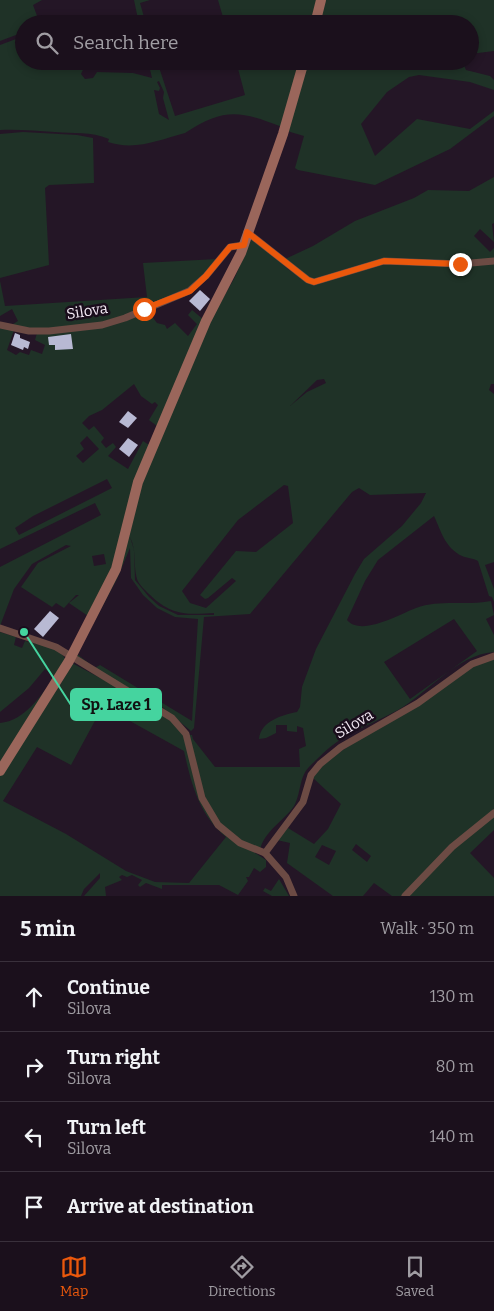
<!DOCTYPE html>
<html lang="en">
<head>
<meta charset="utf-8">
<style>
  body { margin:0; font-family:Bitter,serif; background:#281e29; color:#f1f3f6 }
  .stop { position:absolute; width:15px; height:15px; margin:-11px; border:4px solid #ea580c; border-radius:50%; background:#fff }
  .stop.end { background:#ea580c; border-color:#fff; box-shadow:0 1px 5px #0008 }
  .list { margin:0; padding:0; list-style:none }
  h2 { display:flex; justify-content:space-between; align-items:center; height:65px; margin:0; padding:0 20px; font-size:21px }
  h2 small { font-size:16px; font-weight:400; color:#a09da3 }
  .list li { display:grid; grid-template-columns:32px 1fr auto; gap:15px; align-items:center; box-sizing:border-box; height:70px; padding:0 20px; border-top:1px solid #39303b }
  .list b { display:block; font-size:19px; white-space:nowrap }
  .list p { margin:0; font-size:16px; white-space:nowrap; color:#a09da3 }
  .list em { font-size:16px; font-style:normal; color:#a09da3 }
  .icon { flex:none; width:28px; height:28px; fill:none; stroke:currentColor; stroke-width:2; stroke-linecap:round; stroke-linejoin:round }
  .map { position:relative; flex:none; width:494px; height:896px; overflow:hidden }
  .search { position:absolute; background:#1b101c; box-shadow:0 2px 8px #0003; left:15px; right:15px; top:15px; height:55px; display:flex; align-items:center; gap:12px; box-sizing:border-box; padding:0 18px; border-radius:28px; color:#a09da3; font-size:19px }
  .sheet { height:345px; background:#1b101c }
  nav { display:flex; justify-content:space-around; align-items:center; box-sizing:border-box; height:70px; border-top:1px solid #39303b; background:#1b101c; font-size:14px; color:#a09da3 }
  nav a { display:grid; justify-items:center; gap:2px }
  nav .on { color:#ea580c }
  .map>svg:first-child { display:block }
</style>
</head>
<body>
<div class="map">
<svg width="494" height="896" viewBox="0 0 494 896">
  <rect width="100%" height="100%" fill="#241626"/>
  <!-- green -->
  <g fill="#1f3227" fill-rule="evenodd">
    <polygon points="0,0 42,0 33,5 40,24 24,24 24,32 0,41"/>
    <polygon points="134,0 150,0 140,3 146,24 139,24"/>
    <polygon points="218,0 318,0 311,24 225,24"/>
    <polygon points="325,0 494,0 494,51 470,54 470,24 317,24"/>
    <path d="M24 36V61H87L81 74 85 79 93 78 97 72 133 73 152 78 148 61H157L175 116 245 95 236 61H301L282 127C241 111 224 107 185 133 159 140 135 151 108 142L109 139C90 131 74 134 55 132 36 131 19 129 0 130V45ZM159 81 164 92 163 98 169 120 159 114 154 90 159 91 160 88 157 82Z"/>
    <polygon points="307,61 462,61 466,70 490,76 494,80 494,90 470,82 419,75 409,77 387,92 361,124 375,156 417,119 470,129 494,111 494,116 450,149 375,185 298,170 295,168 304,136 287,131"/>
    <polygon points="23,132 77,135 93,138 94,183 49,185 45,188 49,265 0,278 0,134"/>
    <polygon points="494,177 494,223 492,224 494,242 480,229 474,236 490,252 494,248 494,260 459,263 402,259 327,278 309,279 283,260 313,246 355,221 414,198 428,190 469,191"/>
    <path d="M251 240H255L289 270 312 283 377 264 494 263V384H491L489 390 494 394V562L485 565 494 589V602L492 597 489 596 478 561C473 558 467 558 462 556 445 548 441 531 434 516L378 560 365 581 347 620C361 637 400 614 416 608 440 599 466 606 491 601L494 615 486 619 494 635V652C456 655 429 692 398 710 380 720 361 727 343 738 331 745 319 757 309 767 299 777 301 794 294 806 284 821 264 831 260 850 203 827 202 788 189 735H192L193 739 215 767H300L299 749 306 746 303 728 297 726V732L287 731V725H276V733L266 738 259 739C261 721 282 715 297 712L300 707 302 687 316 649 355 574 364 559 402 526 421 503 426 493 370 495 359 488 352 492 250 614 204 617 194 728 191 731 162 707 78 660 75 654 111 587 136 497 209 323 235 277ZM324 379 326 383 307 392 290 406 317 380ZM284 485 288 486 293 523 256 552 236 551 200 595 205 599 208 598 232 578 236 581 206 608 190 603 182 591 238 520ZM130 537C137 551 133 565 137 579 139 585 145 590 149 594 170 615 186 615 214 613V615H178L159 606 149 597 135 580 134 550ZM130 548 131 578 143 595 157 608 175 617 198 619 192 721 100 665 95 668 77 654 117 579ZM454 619 477 651 410 699 384 662Z"/>
    <polygon points="217,259 195,285 138,311 94,325 41,329 10,326 18,321 12,309 0,316 0,281 5,306 147,297 143,263"/>
    <path d="M147 310 157 323 165 325 167 329 175 323 188 336 197 324 188 315 192 310 204 320 157 426 149 420 158 405 155 402 152 404 141 396 134 384 102 410 89 416 82 423 89 430 94 426 104 438 101 442 106 448 113 443 116 447 108 456 128 469 143 441 149 445 112 567 88 616 69 603 79 595H76L64 608 56 603 52 607 21 587 38 563 71 546 66 545 32 564 14 589 0 626V567L101 515 95 503 0 549V328L14 330 7 350 16 355 20 352 29 355 31 350 42 354 45 345 35 340 37 333 78 330ZM87 436 99 449 83 463 76 456 84 449 80 443ZM107 479 112 488 19 535 15 528 33 516ZM104 554 106 564 94 566 92 556Z"/>
    <path d="M0 632 16 637 14 645 22 648 25 641C36 644 61 647 65 659 46 696 21 728 0 763V723C25 721 41 695 55 677L45 669 29 688 0 712Z"/>
    <path d="M494 659V811C460 836 430 864 403 896H392L374 883 363 896H333L287 863 290 843 277 840 288 828 314 844 328 829 341 804 312 777 329 759 471 667ZM356 844 371 856 367 862 352 850ZM322 845 336 851 329 865 315 857Z"/>
    <path d="M72 663 138 698 168 716 184 735 193 774 221 831 266 860V867L260 872 254 868 249 877H246L248 881 238 895 219 885H162V889L146 883 140 887 138 885 142 880 132 875 127 877 122 875 119 877 122 880 105 887 106 896H84L100 878V873L84 889 81 896H0V776L18 745 63 680ZM103 706 184 751C191 783 199 815 226 837L189 883 155 882 126 871 66 834 3 801 37 747 71 765Z"/>
    <polygon points="494,816 494,830 470,853 494,878 494,896 408,896 439,861"/>
    <polygon points="279,879 289,896 272,896 263,891 265,888 271,891"/>
  </g>
  <!-- building -->
  <g fill="#b8b9d3">
    <polygon points="200,290 210,299 200,311 189,301"/>
    <polygon points="15,333 20,335 20,338 30,342 28,349 24,347 23,350 11,345"/>
    <polygon points="71,334 73,349 55,350 55,345 49,345 48,337"/>
    <polygon points="128,411 137,418 128,428 119,422"/>
    <polygon points="128,438 138,445 129,457 119,449"/>
    <polygon points="50,611 59,618 43,637 34,629"/>
  </g>
  <g fill="none" stroke-linecap="round" stroke-linejoin="round">
    <!-- street -->
    <g stroke="#6c4b44" stroke-width="7">
      <polyline points="247,232 308,280 314,282 384,261 460,264 494,261"/>
      <polyline points="0,325 29,331 49,331 102,325 125,318 189,291 206,276 230,247 244,245"/>
      <polyline points="0,628 56,647 172,718 186,734 202,798 218,825 240,843 265,853 286,877 294,896"/>
      <polyline points="265,853 303,802 311,775 320,764 341,747 418,703 472,664 494,656"/>
      <polyline points="405,896 452,847 494,813"/>
    </g>
    <!-- secondary -->
    <g stroke="#9a665b" stroke-width="10">
      <polyline points="315,24 321,0"/>
      <polyline points="0,771 69,661 116,569 138,482 206,321 241,253 283,134 304,61"/>
    </g>
  </g>
  <g fill="none" stroke-linecap="round" stroke-linejoin="round">
    <!-- route -->
    <polyline stroke="#ea580c" stroke-width="6" points="144,309 190,291 206,276 230,247 244,245 247,232 308,280 314,282 384,261 460,264"/>
  </g>
  <g text-anchor="middle" dominant-baseline="central" stroke-width="5" stroke-linejoin="round" paint-order="stroke">
    <!-- street labels -->
    <g font-size="15" fill="#f3e9f4" stroke="#1a0d1c">
      <text transform="translate(87 311) rotate(-9)">Silova</text>
      <text transform="translate(354 724) rotate(-31)">Silova</text>
    </g>
  </g>
  <!-- callouts -->
  <path fill="none" stroke="#45d49f" stroke-width="2" d="M24 632L71 705"/>
  <circle fill="#45d49f" stroke="#1a0d1c" stroke-width="2" cx="24" cy="632" r="5"/>
  <rect fill="#45d49f" stroke="#45d49f" stroke-width="2" x="71" y="689" width="90" height="31" rx="5"/>
  <g font-size="16" text-anchor="middle" font-weight="bold" fill="#111">
    <text x="116" y="710">Sp. Laze 1</text>
  </g>
</svg>
<div class="stop" style="left:144px;top:309px"></div>
<div class="stop end" style="left:460px;top:264px"></div>
<div class="search"><svg class="icon" aria-label="search" viewBox="0 0 24 24"><circle cx="10" cy="10" r="6"/><path d="M15 15l6 6"/></svg>Search here</div>
</div>
<section class="sheet">
<h2>5 min<small>Walk · 350 m</small></h2>
<ul class="list">
<li><svg class="icon" aria-label="ahead" viewBox="0 0 24 24"><path d="M12 20V5M6 11l6-6 6 6"/></svg><div><b>Continue</b><p>Silova</p></div><em>130 m</em></li>
<li><svg class="icon" aria-label="right" viewBox="0 0 24 24"><path d="M7 20v-9h11M14 6l5 5-5 5"/></svg><div><b>Turn right</b><p>Silova</p></div><em>80 m</em></li>
<li><svg class="icon" aria-label="left" viewBox="0 0 24 24"><path d="M17 20v-9H6M10 6l-5 5 5 5"/></svg><div><b>Turn left</b><p>Silova</p></div><em>140 m</em></li>
<li><svg class="icon" aria-label="arrive" viewBox="0 0 24 24"><path d="M6 21V4h12l-3 4 3 4H6"/></svg><div><b>Arrive at destination</b></div></li>
</ul>
</section>
<nav>
<a class="on"><svg class="icon" aria-label="map" viewBox="0 0 24 24"><path d="M3 6l6-2 6 2 6-2v14l-6 2-6-2-6 2zM9 4v14M15 6v14"/></svg>Map</a>
<a><svg class="icon" aria-label="directions" viewBox="0 0 24 24"><path d="M12 3l9 9-9 9-9-9zM9 14v-3h6M13 9l2 2-2 2"/></svg>Directions</a>
<a><svg class="icon" aria-label="saved" viewBox="0 0 24 24"><path d="M7 4h10v16l-5-4-5 4z"/></svg>Saved</a>
</nav>
</body>
</html>
